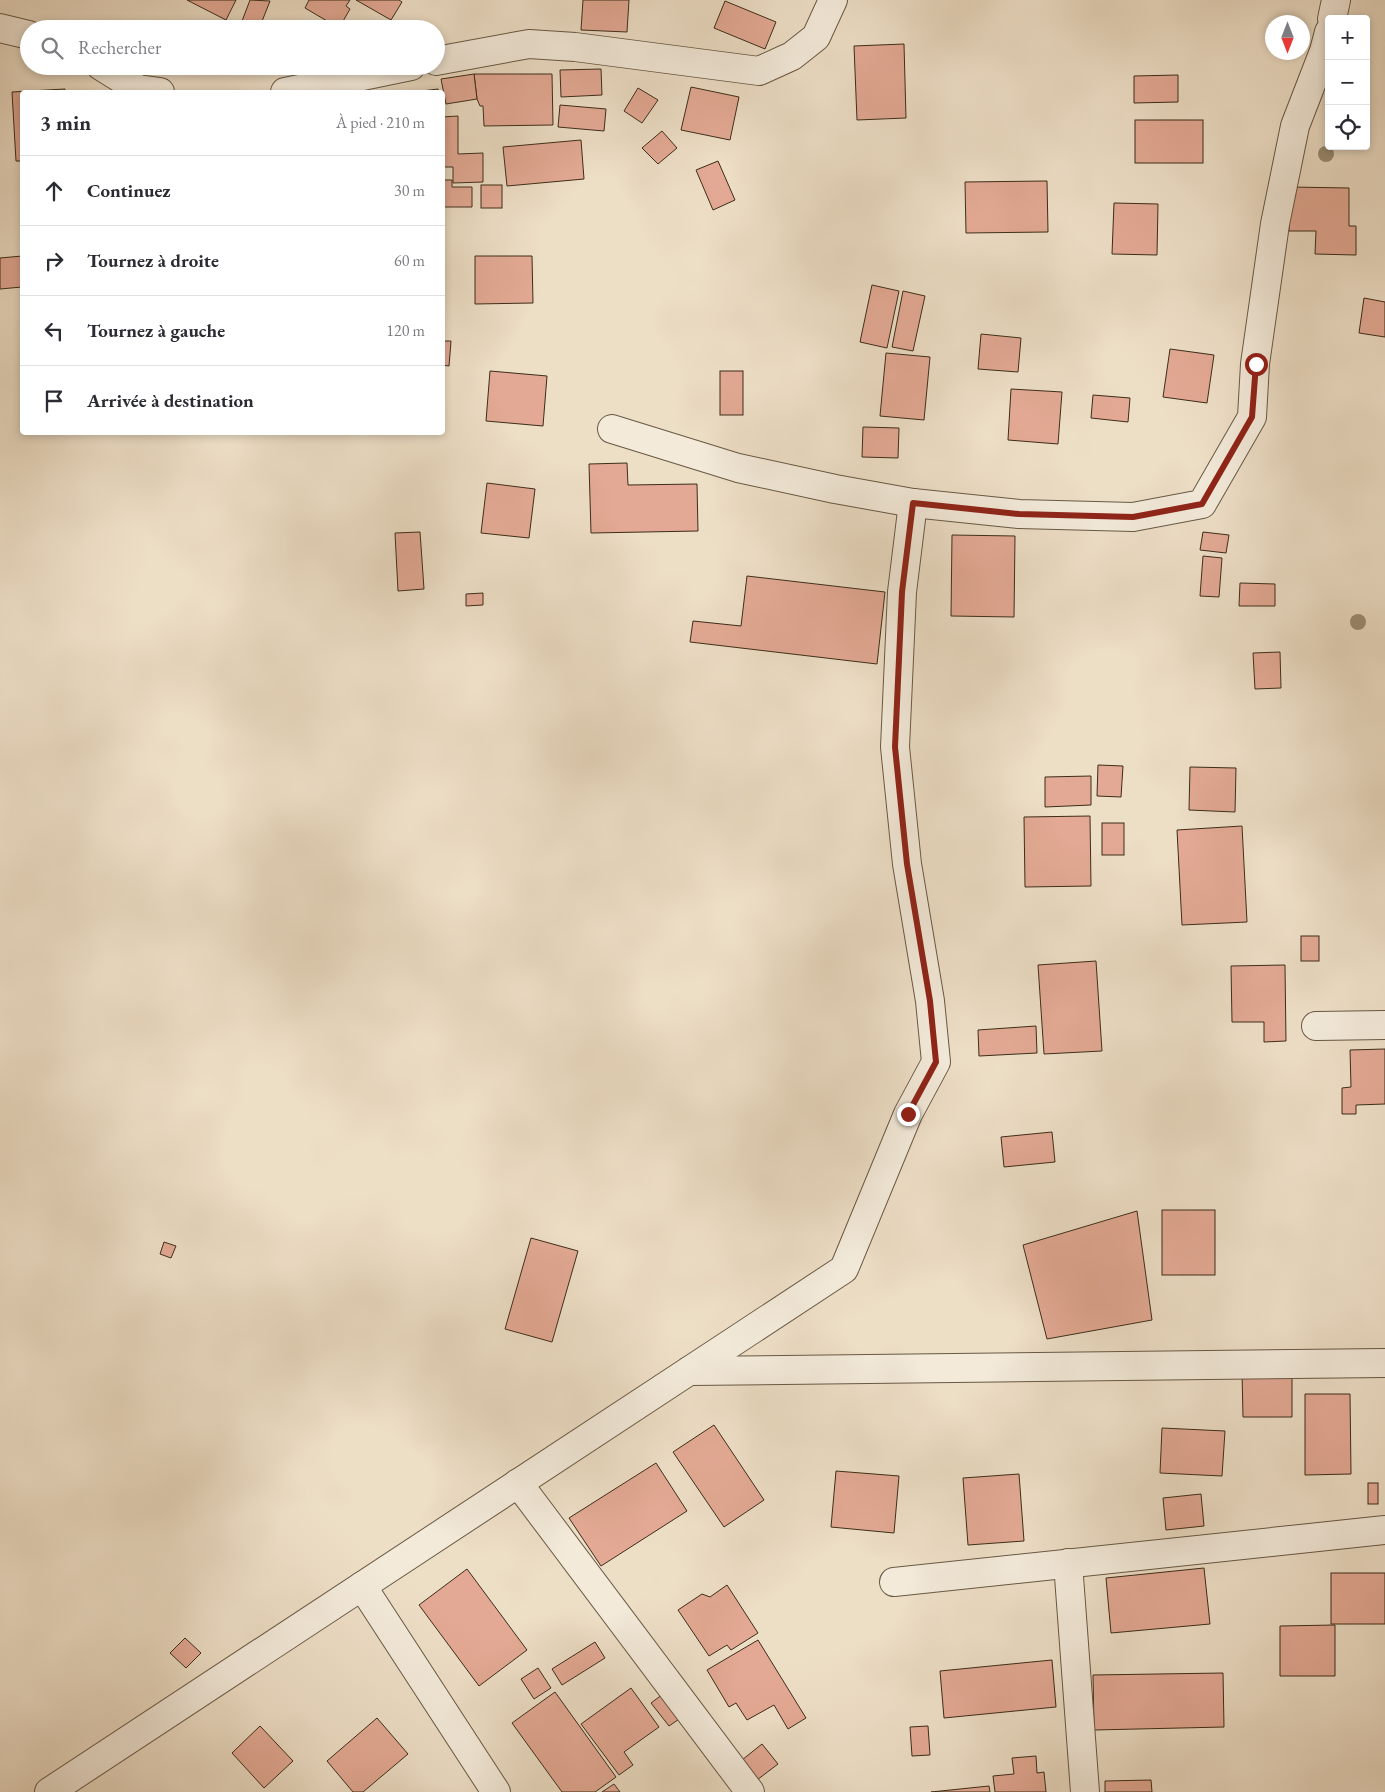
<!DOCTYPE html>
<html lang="fr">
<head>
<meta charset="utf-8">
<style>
  body { margin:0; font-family:"EB Garamond",serif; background:#f7f7f7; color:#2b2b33 }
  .controls { position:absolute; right:15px; top:15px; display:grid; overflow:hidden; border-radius:5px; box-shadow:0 2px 8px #0003 }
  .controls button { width:45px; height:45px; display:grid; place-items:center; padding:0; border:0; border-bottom:1px solid #e1e1e2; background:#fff; color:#2b2b33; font:25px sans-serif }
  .compass { position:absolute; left:1265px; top:15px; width:45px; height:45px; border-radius:50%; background:#fff; box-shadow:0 2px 8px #0003; rotate:180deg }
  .stop { position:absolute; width:15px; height:15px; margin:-11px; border:4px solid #8f2418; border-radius:50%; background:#fff }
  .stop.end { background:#8f2418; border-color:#fff; box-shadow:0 1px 5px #0008 }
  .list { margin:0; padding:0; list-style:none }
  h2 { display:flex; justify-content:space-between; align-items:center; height:65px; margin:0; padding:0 20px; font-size:21px }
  h2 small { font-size:16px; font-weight:400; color:#7c7c81 }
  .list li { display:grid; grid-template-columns:32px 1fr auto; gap:15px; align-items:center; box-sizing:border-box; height:70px; padding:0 20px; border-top:1px solid #e1e1e2 }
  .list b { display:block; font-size:19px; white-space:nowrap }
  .list em { font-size:16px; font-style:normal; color:#7c7c81 }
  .icon { flex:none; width:28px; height:28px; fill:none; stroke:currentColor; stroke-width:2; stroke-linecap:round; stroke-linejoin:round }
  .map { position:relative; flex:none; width:1385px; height:1792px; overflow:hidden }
  .search { position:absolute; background:#fff; box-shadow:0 2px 8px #0003; left:20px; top:20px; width:425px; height:55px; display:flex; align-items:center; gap:12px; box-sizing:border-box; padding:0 18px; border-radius:28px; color:#7c7c81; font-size:19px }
  .panel { position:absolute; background:#fff; box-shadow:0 2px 8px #0003; left:20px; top:90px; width:425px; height:345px; border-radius:5px }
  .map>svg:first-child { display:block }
</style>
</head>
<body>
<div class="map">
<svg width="1385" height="1792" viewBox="0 0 1385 1792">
  <rect width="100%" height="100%" fill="#eddec6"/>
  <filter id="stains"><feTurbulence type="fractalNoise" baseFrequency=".004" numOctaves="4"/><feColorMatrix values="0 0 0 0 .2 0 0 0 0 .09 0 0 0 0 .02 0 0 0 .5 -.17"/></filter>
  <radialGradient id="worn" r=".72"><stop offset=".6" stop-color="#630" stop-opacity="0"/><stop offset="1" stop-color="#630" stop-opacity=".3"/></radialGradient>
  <!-- building -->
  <g fill="#e3a994" stroke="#3c2d19">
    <polygon points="187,0 236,0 226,20"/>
    <polygon points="250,0 270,1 259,29 239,29"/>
    <polygon points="309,0 350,0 346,6 350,9 339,28 305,8"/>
    <polygon points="356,0 399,0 402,2 391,20"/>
    <polygon points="583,0 629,0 627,32 581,30"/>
    <polygon points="725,1 776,22 765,49 714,28"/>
    <polygon points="904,44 906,118 857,120 854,46"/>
    <polygon points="601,69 602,95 561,97 560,70"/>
    <polygon points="474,74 552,74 553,125 484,126 483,106 480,106 477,99"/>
    <polygon points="474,74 477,99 446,104 441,79"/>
    <polygon points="1178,75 1178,102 1134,103 1134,76"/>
    <polygon points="691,87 739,97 730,140 681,130"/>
    <polygon points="638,88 658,100 642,123 624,111"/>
    <polygon points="65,89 65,92 22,92 22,161 16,161 12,92"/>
    <polygon points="438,89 439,92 414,92"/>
    <polygon points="560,105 606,109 604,131 558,127"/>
    <polygon points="458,116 458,154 483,153 483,182 453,183 453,167 442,167 442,117"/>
    <rect x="1135" y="120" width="68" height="43"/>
    <polygon points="662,131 677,148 658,164 642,148"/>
    <polygon points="581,140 584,179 507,186 503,147"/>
    <polygon points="718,161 735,200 713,210 696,170"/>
    <polygon points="442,180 452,180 452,187 472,187 472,207 442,207"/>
    <polygon points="1047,181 1048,232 966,233 965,182"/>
    <rect x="481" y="185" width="21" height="23"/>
    <polygon points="1290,187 1349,188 1349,226 1356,226 1356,255 1315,254 1316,231 1289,231"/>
    <polygon points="1114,203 1158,204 1157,255 1112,254"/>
    <polygon points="22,256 22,287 0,289 0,258"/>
    <polygon points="475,256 532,256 533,303 475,304"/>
    <polygon points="872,285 899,291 887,348 860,342"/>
    <polygon points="903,291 925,296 913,351 892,347"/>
    <polygon points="1364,298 1385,302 1385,337 1359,333"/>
    <polygon points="981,334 1021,338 1018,372 978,369"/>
    <polygon points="442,341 451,341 449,366 442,365"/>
    <polygon points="1170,349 1214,355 1207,403 1163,397"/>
    <polygon points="886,353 930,357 924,420 880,416"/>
    <polygon points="490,371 547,376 543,426 486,421"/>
    <rect x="720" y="371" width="23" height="44"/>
    <polygon points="1011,389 1062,392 1058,444 1008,440"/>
    <polygon points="1093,395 1130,398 1128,422 1091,418"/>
    <polygon points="863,427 899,428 898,458 862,457"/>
    <polygon points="627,463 628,485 697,484 698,531 591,533 589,464"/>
    <polygon points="487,483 535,489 529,538 481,533"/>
    <polygon points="420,532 424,589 398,591 395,533"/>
    <polygon points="1203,532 1229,535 1226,553 1200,550"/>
    <polygon points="952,535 1015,536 1014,617 951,616"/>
    <polygon points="1203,556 1222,558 1219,597 1200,596"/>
    <polygon points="747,576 885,592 877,664 690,642 693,621 741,626"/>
    <polygon points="1240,583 1275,584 1275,606 1239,606"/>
    <polygon points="483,593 483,605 466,606 466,594"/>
    <polygon points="1280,652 1281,688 1255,689 1253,653"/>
    <polygon points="1098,765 1123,766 1121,797 1097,796"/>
    <polygon points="1190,767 1236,768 1235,812 1189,810"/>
    <polygon points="1091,776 1091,805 1045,807 1045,777"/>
    <polygon points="1090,816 1091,886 1025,887 1024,817"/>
    <rect x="1102" y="823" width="22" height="32"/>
    <polygon points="1242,826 1247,922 1182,925 1177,830"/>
    <rect x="1301" y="936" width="18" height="25"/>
    <polygon points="1096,961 1102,1051 1044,1054 1038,965"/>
    <polygon points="1285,965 1286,1041 1264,1042 1264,1022 1232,1022 1231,966"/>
    <polygon points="1036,1026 1037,1053 979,1056 978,1030"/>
    <polygon points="1385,1049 1385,1104 1356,1105 1356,1114 1342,1114 1342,1088 1351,1087 1350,1050"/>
    <polygon points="1052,1132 1055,1162 1004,1167 1001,1137"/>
    <rect x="1162" y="1210" width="53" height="65"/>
    <polygon points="1137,1211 1152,1320 1047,1339 1023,1245"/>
    <polygon points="531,1238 578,1251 552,1342 505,1329"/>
    <polygon points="164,1242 176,1246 171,1258 160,1254"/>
    <polygon points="1242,1372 1292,1372 1292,1417 1243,1417"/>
    <polygon points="1305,1394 1350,1394 1351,1474 1305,1475"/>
    <polygon points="714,1425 764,1500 724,1527 673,1452"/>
    <polygon points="1162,1428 1225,1431 1222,1476 1160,1473"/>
    <polygon points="656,1463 687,1511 601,1566 569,1518"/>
    <polygon points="836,1471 899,1476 894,1533 831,1527"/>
    <polygon points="1019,1474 1024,1541 968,1545 963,1478"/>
    <rect x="1368" y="1483" width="10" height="21"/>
    <polygon points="1201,1494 1204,1526 1166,1530 1163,1498"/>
    <polygon points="1204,1568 1210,1624 1111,1633 1106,1578"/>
    <polygon points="467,1569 527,1650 479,1686 419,1605"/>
    <rect x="1331" y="1573" width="54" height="51"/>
    <polygon points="727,1585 758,1633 731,1650 727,1645 709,1656 678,1610 702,1594 710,1597"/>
    <polygon points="1335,1625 1335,1676 1280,1676 1280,1626"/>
    <polygon points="185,1638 201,1653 186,1668 170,1653"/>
    <polygon points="758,1640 806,1718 788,1729 774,1705 747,1720 736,1703 729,1707 707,1670"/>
    <polygon points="595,1642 605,1658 562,1685 552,1669"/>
    <polygon points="1052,1660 1056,1707 944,1718 940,1671"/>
    <polygon points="538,1668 551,1688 534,1699 521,1679"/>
    <polygon points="1223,1673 1224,1727 1094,1730 1093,1675"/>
    <polygon points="631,1688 659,1727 624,1752 633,1765 619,1775 581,1724"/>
    <polygon points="667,1691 685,1715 669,1726 651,1703"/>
    <polygon points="555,1692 616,1777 595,1792 562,1792 512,1723"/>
    <polygon points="377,1718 408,1754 363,1792 353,1792 327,1761"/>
    <polygon points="260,1726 293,1761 264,1788 232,1753"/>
    <polygon points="928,1726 930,1755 912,1756 910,1727"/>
    <polygon points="762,1744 778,1764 757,1780 742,1760"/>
    <polygon points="1036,1756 1037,1773 1044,1772 1046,1792 995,1792 993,1776 1014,1774 1012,1758"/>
    <polygon points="1151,1780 1152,1792 1105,1792 1105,1781"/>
    <polygon points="614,1784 620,1792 602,1792"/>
    <polygon points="989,1786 990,1792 931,1792"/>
  </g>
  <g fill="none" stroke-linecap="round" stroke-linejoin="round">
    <defs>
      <g id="street">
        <polyline points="1332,19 1336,0"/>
        <polyline points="0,28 29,35"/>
        <polyline points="436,61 529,44 575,47 759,71 792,56 816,37 833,0"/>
        <polyline points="101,66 138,89 160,92"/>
        <polyline points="285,92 411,66"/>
        <polyline points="612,429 738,468 835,489 913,503 1019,514 1133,517 1202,504 1252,417 1255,364 1275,224 1295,126 1324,51 1329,32"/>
        <polyline points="1316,1026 1385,1025"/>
        <polyline points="689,1371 1385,1363"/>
        <polyline points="518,1483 750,1792"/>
        <polyline points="1068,1563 1085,1792"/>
        <polyline points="894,1582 1385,1530"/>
        <polyline points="362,1586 496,1792"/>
        <polyline points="49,1792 844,1269 908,1114 936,1062 930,1001 907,864 895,747 902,592 913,503"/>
      </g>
    </defs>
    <!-- street casing -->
    <use href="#street" stroke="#685944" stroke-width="30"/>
    <!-- street -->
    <use href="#street" stroke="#f3eada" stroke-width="28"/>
  </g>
  <!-- trees -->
  <g fill="#9a8d74">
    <circle cx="1326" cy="154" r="8"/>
    <circle cx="1358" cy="622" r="8"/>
  </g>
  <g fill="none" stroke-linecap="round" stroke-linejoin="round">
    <!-- route -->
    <polyline stroke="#8f2418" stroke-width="6" points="908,1114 936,1062 930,1001 907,864 895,747 902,592 913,503 1019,514 1133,517 1202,504 1252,417 1256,364"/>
  </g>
  <rect width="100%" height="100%" filter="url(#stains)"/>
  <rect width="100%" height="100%" fill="url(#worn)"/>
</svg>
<div class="controls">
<button>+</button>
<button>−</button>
<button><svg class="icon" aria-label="locate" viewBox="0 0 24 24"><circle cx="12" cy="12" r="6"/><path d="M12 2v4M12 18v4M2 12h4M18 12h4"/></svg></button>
</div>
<svg class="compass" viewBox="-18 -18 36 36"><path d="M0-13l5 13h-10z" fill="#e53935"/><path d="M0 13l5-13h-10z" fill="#7c7c81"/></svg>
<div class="stop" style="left:1256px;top:364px"></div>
<div class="stop end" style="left:908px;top:1114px"></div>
<div class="search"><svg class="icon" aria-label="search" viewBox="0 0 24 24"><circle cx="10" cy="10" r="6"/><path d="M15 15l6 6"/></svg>Rechercher</div>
<section class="panel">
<h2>3 min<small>À pied · 210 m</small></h2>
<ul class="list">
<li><svg class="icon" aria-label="ahead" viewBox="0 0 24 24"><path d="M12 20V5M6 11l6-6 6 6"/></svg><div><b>Continuez</b></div><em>30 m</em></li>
<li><svg class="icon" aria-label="right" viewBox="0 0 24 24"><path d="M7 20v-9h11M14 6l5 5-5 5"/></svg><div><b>Tournez à droite</b></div><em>60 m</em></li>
<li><svg class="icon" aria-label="left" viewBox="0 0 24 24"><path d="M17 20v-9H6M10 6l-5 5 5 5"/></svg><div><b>Tournez à gauche</b></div><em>120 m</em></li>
<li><svg class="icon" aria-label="arrive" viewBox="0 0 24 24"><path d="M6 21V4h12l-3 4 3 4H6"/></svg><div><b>Arrivée à destination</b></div></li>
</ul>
</section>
</div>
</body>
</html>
